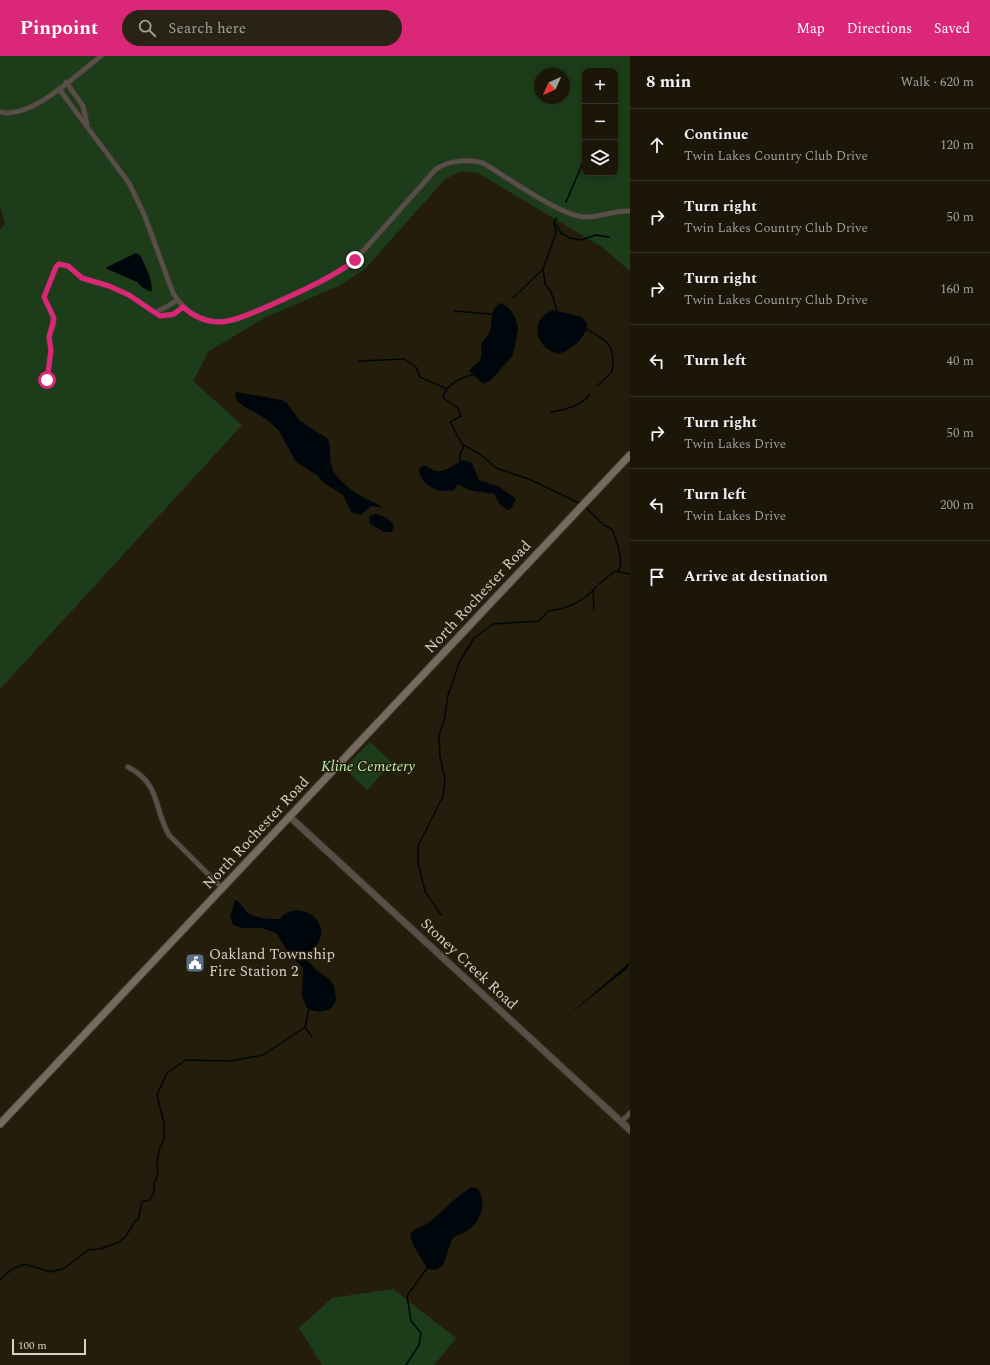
<!DOCTYPE html>
<html lang="en">
<head>
<meta charset="utf-8">
<style>
  body { margin:0; font-family:Spectral,serif; background:#292316; color:#f1f3f6 }
  .controls { position:absolute; right:12px; top:12px; display:grid; overflow:hidden; border-radius:8px; box-shadow:0 2px 6px #0003 }
  .controls button { width:36px; height:36px; display:grid; place-items:center; padding:0; border:0; border-bottom:1px solid #3a3529; background:#1c1608; color:#f1f3f6; font:20px sans-serif }
  .compass { position:absolute; left:534px; top:12px; width:36px; height:36px; border-radius:50%; background:#1c1608; box-shadow:0 2px 6px #0003; rotate:225deg }
  .scale { position:absolute; left:12px; bottom:10px; width:74px; box-sizing:border-box; padding-left:4px; border:2px solid #d6d0c6; border-top:0; font-size:11px; line-height:14px; white-space:nowrap; color:#d6d0c6; -webkit-text-stroke:3px #251d0b; paint-order:stroke }
  .stop { position:absolute; width:12px; height:12px; margin:-9px; border:3px solid #db2777; border-radius:50%; background:#fff }
  .stop.end { background:#db2777; border-color:#fff; box-shadow:0 1px 4px #0008 }
  .list { margin:0; padding:0; list-style:none }
  h2 { display:flex; justify-content:space-between; align-items:center; height:52px; margin:0; padding:0 16px; font-size:17px }
  h2 small { font-size:13px; font-weight:400; color:#a09f9c }
  .list li { display:grid; grid-template-columns:26px 1fr auto; gap:12px; align-items:center; box-sizing:border-box; height:72px; padding:0 16px; border-top:1px solid #3a3529 }
  .list b { display:block; font-size:15px; white-space:nowrap }
  .list p { margin:0; font-size:13px; white-space:nowrap; color:#a09f9c }
  .list em { font-size:13px; font-style:normal; color:#a09f9c }
  .icon { flex:none; width:22px; height:22px; fill:none; stroke:currentColor; stroke-width:2; stroke-linecap:round; stroke-linejoin:round }
  .map { position:relative; flex:none; width:630px; height:1309px; overflow:hidden }
  header { display:flex; align-items:center; gap:24px; box-sizing:border-box; height:56px; padding:0 20px; background:#db2777; color:#fff }
  header strong { font-size:19px }
  nav { display:flex; gap:22px; margin-inline-start:auto; font-size:14px }
  .search { width:280px; height:36px; background:#292316; display:flex; align-items:center; gap:10px; box-sizing:border-box; padding:0 14px; border-radius:22px; color:#a09f9c; font-size:15px }
  main { display:flex }
  aside { flex:1; background:#1c1608 }
  .map>svg:first-child { display:block }
</style>
</head>
<body>
<header>
<strong>Pinpoint</strong>
<div class="search"><svg class="icon" aria-label="search" viewBox="0 0 24 24"><circle cx="10" cy="10" r="6"/><path d="M15 15l6 6"/></svg>Search here</div>
<nav><a>Map</a><a>Directions</a><a>Saved</a></nav>
</header>
<main>
<div class="map">
<svg width="630" height="1309" viewBox="0 0 630 1309">
  <rect width="100%" height="100%" fill="#251d0b"/>
  <!-- green -->
  <g fill="#1d3c1a" fill-rule="evenodd">
    <path d="M0 0H630V215L602 191 478 117 462 115 445 123 365 213 341 229 266 261 209 295 193 325 242 369 0 633V173L5 168 0 150ZM585 15H615V117H585ZM540 18H564V42H540Z"/>
    <polygon points="370,686 392,707 367,734 344,712"/>
    <polygon points="393,1233 456,1282 434,1309 322,1309 299,1272 332,1242"/>
  </g>
  <!-- water -->
  <g fill="#00070c">
    <path d="M136 197 140 199C144 207 155 229 151 236L142 231 137 226 105 212Z"/>
    <path d="M502 247 510 253 516 263 518 273 513 299 491 324 483 328 469 315C479 302 483 309 481 288 484 284 488 280 490 275 493 264 489 251 502 247Z"/>
    <path d="M553 254 582 261 587 267C587 282 571 294 558 298 535 292 528 263 553 254Z"/>
    <path d="M236 336 282 344 287 347 300 365 328 383C332 393 328 404 333 414 339 426 354 436 366 443 371 445 379 448 382 452L371 450 361 459 351 456 343 439 324 427 317 419 296 406 279 375 269 365 242 349 237 345 235 338Z"/>
    <path d="M463 404 472 407 479 424 500 431 516 443 511 453 508 454 500 449 494 438 469 434 458 428 453 435C449 434 448 435 444 435 432 435 419 424 419 413L422 410C428 409 430 414 436 415 444 417 456 407 463 404Z"/>
    <polygon points="376,458 387,462 394,469 392,476 384,476 370,468 369,460"/>
    <path d="M235 844C240 845 242 851 246 855 253 863 270 863 280 863 290 847 319 855 321 874 323 888 309 893 308 905L315 913 329 923 334 930 336 943C334 957 317 958 307 952L302 940 303 912 289 897 276 877 262 872H241L233 869 230 861Z"/>
    <polygon points="630,906 628,912 575,954 542,982"/>
    <path d="M472 1131 478 1133C488 1149 480 1167 465 1176 462 1178 457 1179 454 1181 445 1191 449 1221 427 1212L413 1189 410 1178C415 1171 422 1172 428 1167 443 1156 455 1140 472 1131Z"/>
  </g>
  <g fill="none" stroke-linecap="round" stroke-linejoin="round">
    <!-- stream -->
    <g stroke="#00070c" stroke-width="1.5">
      <polyline points="566,146 585,102"/>
      <polyline points="556,162 554,166 556,177 543,213 545,228 551,236 557,254"/>
      <polyline points="555,167 561,177 570,182 581,184 596,179 609,181"/>
      <path d="M513 242C523 232 533 223 543 213"/>
      <polyline points="454,255 492,258"/>
      <path d="M586 273C609 286 616 289 612 316L597 330"/>
      <polyline points="359,305 404,303 416,311 420,321 447,333"/>
      <path d="M472 319C460 322 448 328 443 340L445 343 458 352 461 360 450 366 462 388 480 398 496 412 531 424 579 447"/>
      <path d="M551 356C563 354 583 349 590 338"/>
      <polyline points="460,405 460,398 464,390"/>
      <path d="M586 452 604 469 612 473C616 483 625 507 618 515"/>
      <polyline points="599,528 615,515 630,518"/>
      <polyline points="593,534 594,553"/>
      <path d="M441 859 425 835 418 807V790L443 740 445 724 440 700 439 680 444 665 448 639 460 605 474 582 493 568 539 565 548 555C567 553 584 545 597 530"/>
      <polyline points="305,971 312,981"/>
      <polyline points="0,1224 12,1213 24,1208 51,1216 65,1212 88,1194 100,1193 119,1186 126,1180 135,1165 138,1164 142,1146 150,1144 154,1136 154,1127 158,1119 157,1108 159,1094 164,1083 164,1067 157,1039 167,1017 186,1004 231,1005 263,999 305,971 309,953"/>
      <polyline points="406,1309 419,1289 421,1277 411,1265 407,1240 427,1212"/>
    </g>
    <defs>
      <g id="minor">
        <polyline points="66,26 83,50 87,68"/>
        <path d="M59 33 129 127 144 158 173 237C187 260 211 271 238 263L323 225 348 210 364 194 436 113C450 104 468 103 483 107 507 121 559 159 584 161 599 162 614 154 630 155"/>
        <path d="M0 56C31 64 77 18 101 0"/>
        <polyline points="156,256 168,250 177,244"/>
        <polyline points="47,324 51,294 49,281 54,268 52,258 44,241 56,211 59,208 68,210 82,222 109,230 129,239 160,260 172,259 183,251"/>
        <path d="M128 711C161 728 153 751 169 779L222 832"/>
        <polyline points="621,1066 630,1057"/>
      </g>
      <polyline id="tertiary" points="290,761 630,1074"/>
      <polyline id="secondary" points="0,1068 630,399"/>
    </defs>
    <!-- minor casing -->
    <use href="#minor" stroke="#413a29" stroke-width="6"/>
    <!-- tertiary casing -->
    <use href="#tertiary" stroke="#413a29" stroke-width="8"/>
    <!-- secondary casing -->
    <use href="#secondary" stroke="#413a29" stroke-width="9"/>
    <!-- minor -->
    <use href="#minor" stroke="#574f49" stroke-width="4.5"/>
    <!-- tertiary -->
    <use href="#tertiary" stroke="#574f49" stroke-width="6"/>
    <!-- secondary -->
    <use href="#secondary" stroke="#776a61" stroke-width="7"/>
  </g>
  <g fill="none" stroke-linecap="round" stroke-linejoin="round">
    <!-- route -->
    <path stroke="#db2777" stroke-width="5" d="M47 324 51 294 49 281 54 262 44 241 56 211 59 208 68 210 82 222 109 230 129 239 160 260 174 258 183 251C192 260 206 266 219 266 243 266 336 220 355 204"/>
  </g>
  <!-- icons -->
  <defs>
    <symbol id="civic-square" viewBox="-11 -11 22 22"><rect x="-9" y="-9" width="18" height="18" rx="4" fill="#5c6f8a" stroke="#251d0b"/><path d="M-.6-6.5H3V-4.5H.6V-3L4-1V1h2V6H-6V1h2V-1L-.6-3ZM-1.2 2.5V6h2.4V2.5Z" fill="#fff"/></symbol>
  </defs>
  <g fill-rule="evenodd">
    <use href="#civic-square" x="184" y="896" width="22" height="22"/>
  </g>
  <g text-anchor="middle" dominant-baseline="central" stroke-width="3" stroke-linejoin="round" paint-order="stroke">
    <!-- street labels -->
    <g font-size="15" fill="#d6d0c6" stroke="#251d0b">
      <text transform="translate(478 541) rotate(-47)">North Rochester Road</text>
      <text transform="translate(256 777) rotate(-47)">North Rochester Road</text>
      <text transform="translate(469 908) rotate(43)">Stoney Creek Road</text>
    </g>
    <!-- park labels -->
    <g font-size="15" font-style="italic" fill="#b8f1b0" stroke="#251d0b">
      <text x="368" y="710">Kline Cemetery</text>
    </g>
    <!-- poi labels -->
    <g font-size="15" fill="#d6d0c6" stroke="#251d0b" text-anchor="start">
      <text x="209" y="898">Oakland Township<tspan x="209" dy="17">Fire Station 2</tspan></text>
    </g>
  </g>
</svg>
<div class="controls">
<button>+</button>
<button>−</button>
<button><svg class="icon" aria-label="layers" viewBox="0 0 24 24"><path d="M12 4l9 5-9 5-9-5zM3 14l9 5 9-5"/></svg></button>
</div>
<svg class="compass" viewBox="-18 -18 36 36"><path d="M0-13l5 13h-10z" fill="#e53935"/><path d="M0 13l5-13h-10z" fill="#a09f9c"/></svg>
<div class="scale">100 m</div>
<div class="stop" style="left:47px;top:324px"></div>
<div class="stop end" style="left:355px;top:204px"></div>
</div>
<aside>
<h2>8 min<small>Walk · 620 m</small></h2>
<ul class="list">
<li><svg class="icon" aria-label="ahead" viewBox="0 0 24 24"><path d="M12 20V5M6 11l6-6 6 6"/></svg><div><b>Continue</b><p>Twin Lakes Country Club Drive</p></div><em>120 m</em></li>
<li><svg class="icon" aria-label="right" viewBox="0 0 24 24"><path d="M7 20v-9h11M14 6l5 5-5 5"/></svg><div><b>Turn right</b><p>Twin Lakes Country Club Drive</p></div><em>50 m</em></li>
<li><svg class="icon" aria-label="right" viewBox="0 0 24 24"><path d="M7 20v-9h11M14 6l5 5-5 5"/></svg><div><b>Turn right</b><p>Twin Lakes Country Club Drive</p></div><em>160 m</em></li>
<li><svg class="icon" aria-label="left" viewBox="0 0 24 24"><path d="M17 20v-9H6M10 6l-5 5 5 5"/></svg><div><b>Turn left</b></div><em>40 m</em></li>
<li><svg class="icon" aria-label="right" viewBox="0 0 24 24"><path d="M7 20v-9h11M14 6l5 5-5 5"/></svg><div><b>Turn right</b><p>Twin Lakes Drive</p></div><em>50 m</em></li>
<li><svg class="icon" aria-label="left" viewBox="0 0 24 24"><path d="M17 20v-9H6M10 6l-5 5 5 5"/></svg><div><b>Turn left</b><p>Twin Lakes Drive</p></div><em>200 m</em></li>
<li><svg class="icon" aria-label="arrive" viewBox="0 0 24 24"><path d="M6 21V4h12l-3 4 3 4H6"/></svg><div><b>Arrive at destination</b></div></li>
</ul>
</aside>
</main>
</body>
</html>
